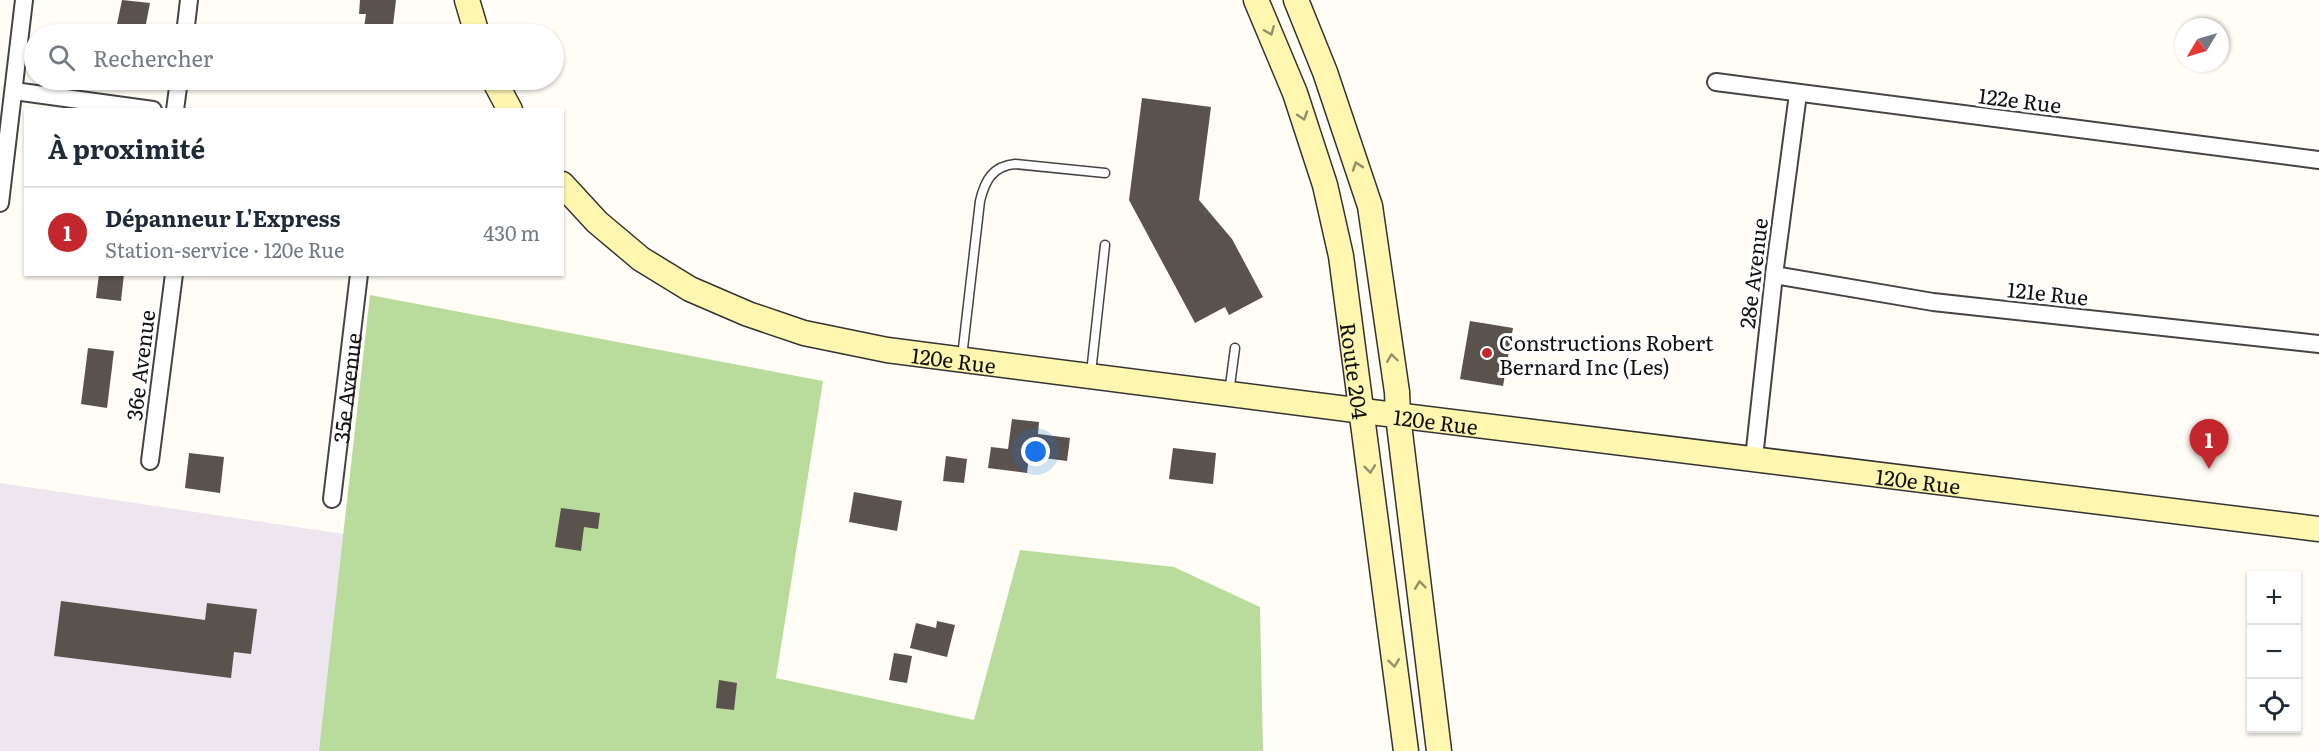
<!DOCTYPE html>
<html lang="fr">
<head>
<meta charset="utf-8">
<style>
  body { margin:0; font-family:Literata,serif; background:#f2f2f3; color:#1f2937 }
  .controls { position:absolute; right:18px; bottom:18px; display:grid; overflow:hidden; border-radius:0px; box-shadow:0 2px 4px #0004 }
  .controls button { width:54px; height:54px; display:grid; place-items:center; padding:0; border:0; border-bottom:2px solid #e0e1e3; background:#fff; color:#1f2937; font:30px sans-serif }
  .compass { position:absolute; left:2175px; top:18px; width:54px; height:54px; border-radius:50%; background:#fff; box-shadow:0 2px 4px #0004; rotate:232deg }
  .you { position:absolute; left:1036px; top:452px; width:21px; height:21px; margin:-15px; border:4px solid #fff; border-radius:50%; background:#1a73e8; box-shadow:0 0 0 9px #1a73e833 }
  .badge { display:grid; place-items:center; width:39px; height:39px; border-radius:50%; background:#c4262e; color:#fff; font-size:20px; font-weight:700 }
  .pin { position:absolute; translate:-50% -50px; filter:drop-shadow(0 2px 3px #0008) }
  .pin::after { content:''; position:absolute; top:32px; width:21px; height:18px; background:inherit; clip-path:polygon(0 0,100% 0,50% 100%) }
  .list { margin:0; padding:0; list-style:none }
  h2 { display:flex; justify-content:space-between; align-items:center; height:78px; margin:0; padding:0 24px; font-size:26px }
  h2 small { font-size:20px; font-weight:400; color:#747a83 }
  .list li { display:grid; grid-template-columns:39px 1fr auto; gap:18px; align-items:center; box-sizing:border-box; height:90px; padding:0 24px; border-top:2px solid #e0e1e3 }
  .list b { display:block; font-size:22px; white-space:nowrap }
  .list p { margin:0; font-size:20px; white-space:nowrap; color:#747a83 }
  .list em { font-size:20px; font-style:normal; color:#747a83 }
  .icon { flex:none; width:33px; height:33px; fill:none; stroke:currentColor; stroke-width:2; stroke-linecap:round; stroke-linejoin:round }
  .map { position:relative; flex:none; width:2319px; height:751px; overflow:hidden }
  .search { position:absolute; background:#fff; box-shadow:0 2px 4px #0004; left:24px; top:24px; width:540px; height:66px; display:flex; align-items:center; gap:15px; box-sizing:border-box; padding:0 21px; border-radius:33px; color:#747a83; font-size:22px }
  .panel { position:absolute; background:#fff; box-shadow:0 2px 4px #0004; left:24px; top:108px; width:540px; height:168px; border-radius:0px }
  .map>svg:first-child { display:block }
</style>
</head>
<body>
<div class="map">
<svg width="2319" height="751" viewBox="0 0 2319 751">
  <rect width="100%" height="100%" fill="#fffdf5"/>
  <!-- industrial -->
  <polygon fill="#eee6ef" points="0,483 344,534 320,751 0,751"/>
  <!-- forest -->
  <polygon fill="#b9dc9c" points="370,295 823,381 776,678 974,720 1020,550 1174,567 1260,607 1263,751 319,751"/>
  <!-- building -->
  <g fill="#5a524d">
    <polygon points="122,0 150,3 144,34 115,34"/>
    <polygon points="360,0 396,0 392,34 363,34 366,14 359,14"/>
    <polygon points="1142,98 1211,107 1199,200 1232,239 1263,297 1229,315 1225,307 1195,323 1129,200"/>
    <polygon points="99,274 124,274 121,301 96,298"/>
    <polygon points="1470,321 1513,328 1503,386 1460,379"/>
    <polygon points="88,348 114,351 107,408 81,404"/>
    <polygon points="1012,419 1039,422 1038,434 1070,438 1067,461 1029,456 1027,473 988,468 991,447 1008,449"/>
    <polygon points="1173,448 1216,453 1213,484 1169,479"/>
    <polygon points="189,453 224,457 220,493 185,488"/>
    <polygon points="946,456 967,459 964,483 943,481"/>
    <polygon points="854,492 902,501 897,531 849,522"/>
    <polygon points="561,508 600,513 598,529 584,527 581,551 555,547"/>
    <polygon points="61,601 205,620 207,603 257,609 251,654 234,652 231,678 54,656"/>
    <polygon points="937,621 955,625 947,657 910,648 916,623 936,628"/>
    <polygon points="894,653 912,656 907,683 889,680"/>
    <polygon points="719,680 737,683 734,710 716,708"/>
  </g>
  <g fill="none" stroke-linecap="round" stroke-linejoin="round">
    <defs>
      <g id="lane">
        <path d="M962 357 980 201C985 180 993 166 1015 164L1105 173"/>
        <polyline points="1091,373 1105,245"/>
        <polyline points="1229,393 1235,348"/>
      </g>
      <g id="street">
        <polyline points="185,34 189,0"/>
        <polyline points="1716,82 2319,160"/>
        <polyline points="14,91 153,110"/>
        <polyline points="175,110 179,80"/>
        <polyline points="0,203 24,0"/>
        <polyline points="1774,275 1933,302 2319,344"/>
        <polyline points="1754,458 1774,275 1798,94"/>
        <polyline points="150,461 174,274"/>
        <path id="s1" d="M332 499 359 274"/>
      </g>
      <g id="secondary">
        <polyline points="467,0 477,34"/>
        <path id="s2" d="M1256 0 1295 93 1325 185 1341 256 1406 751"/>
        <polyline points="1296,0 1325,72 1370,206 1397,392 1398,416 1439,751"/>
        <polyline points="494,80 510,110"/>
        <path id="s3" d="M562 184 597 222 641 259 690 289 748 314 804 333 887 350 1363 411 2319 529"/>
      </g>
    </defs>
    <!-- lane casing -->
    <use href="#lane" stroke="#444" stroke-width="11"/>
    <!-- street casing -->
    <use href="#street" stroke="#444" stroke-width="20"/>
    <!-- secondary casing -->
    <use href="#secondary" stroke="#333" stroke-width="27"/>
    <!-- lane -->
    <use href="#lane" stroke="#fff" stroke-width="8"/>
    <!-- street -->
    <use href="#street" stroke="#fff" stroke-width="16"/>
    <!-- secondary -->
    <use href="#secondary" stroke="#fff6b0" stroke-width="24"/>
  </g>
  <!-- one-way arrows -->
  <defs><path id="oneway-chevron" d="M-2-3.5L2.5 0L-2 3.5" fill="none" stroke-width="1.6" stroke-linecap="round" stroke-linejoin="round" transform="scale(1.5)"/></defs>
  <g stroke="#948f68">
    <use href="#oneway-chevron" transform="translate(1270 31) rotate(68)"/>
    <use href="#oneway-chevron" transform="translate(1303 116) rotate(72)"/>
    <use href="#oneway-chevron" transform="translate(1357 166) rotate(-109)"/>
    <use href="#oneway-chevron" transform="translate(1392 358) rotate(-98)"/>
    <use href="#oneway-chevron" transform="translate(1370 469) rotate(83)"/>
    <use href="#oneway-chevron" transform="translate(1420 585) rotate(-97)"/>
    <use href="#oneway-chevron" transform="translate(1394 663) rotate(83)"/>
  </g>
  <!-- markers -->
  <circle fill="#c4262e" stroke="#fff" stroke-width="2" cx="1487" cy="353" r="6"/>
  <g text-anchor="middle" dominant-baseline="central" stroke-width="6" stroke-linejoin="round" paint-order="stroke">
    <!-- street labels -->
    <g font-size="21" fill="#111" stroke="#fff">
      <text transform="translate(2020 99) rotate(7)">122e Rue</text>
      <text transform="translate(1752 273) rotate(-83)">28e Avenue</text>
      <text transform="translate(2048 292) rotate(6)">121e Rue</text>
      <text stroke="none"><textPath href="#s3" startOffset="441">120e Rue</textPath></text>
      <text transform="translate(139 365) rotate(-83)">36e Avenue</text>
      <text stroke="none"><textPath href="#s2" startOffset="386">Route 204</textPath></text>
      <text stroke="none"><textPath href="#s1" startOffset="112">35e Avenue</textPath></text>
      <text stroke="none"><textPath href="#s3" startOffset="927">120e Rue</textPath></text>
      <text stroke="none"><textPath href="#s3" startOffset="1413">120e Rue</textPath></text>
    </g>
    <!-- poi labels -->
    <g font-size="21" fill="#111" stroke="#fff" text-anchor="start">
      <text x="1499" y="341">Constructions Robert<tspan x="1499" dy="24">Bernard Inc (Les)</tspan></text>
    </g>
  </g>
</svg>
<div class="controls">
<button>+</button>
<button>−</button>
<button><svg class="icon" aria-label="locate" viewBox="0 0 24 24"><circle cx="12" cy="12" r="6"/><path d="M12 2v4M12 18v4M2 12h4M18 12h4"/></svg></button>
</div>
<svg class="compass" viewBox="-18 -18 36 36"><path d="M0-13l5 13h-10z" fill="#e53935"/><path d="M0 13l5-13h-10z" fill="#747a83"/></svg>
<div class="you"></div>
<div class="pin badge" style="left:2209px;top:469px">1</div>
<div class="search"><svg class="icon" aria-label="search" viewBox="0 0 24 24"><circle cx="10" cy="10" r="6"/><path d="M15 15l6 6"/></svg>Rechercher</div>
<section class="panel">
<h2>À proximité<small></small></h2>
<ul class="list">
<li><span class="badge">1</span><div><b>Dépanneur L'Express</b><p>Station-service · 120e Rue</p></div><em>430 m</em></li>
</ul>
</section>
</div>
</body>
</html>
